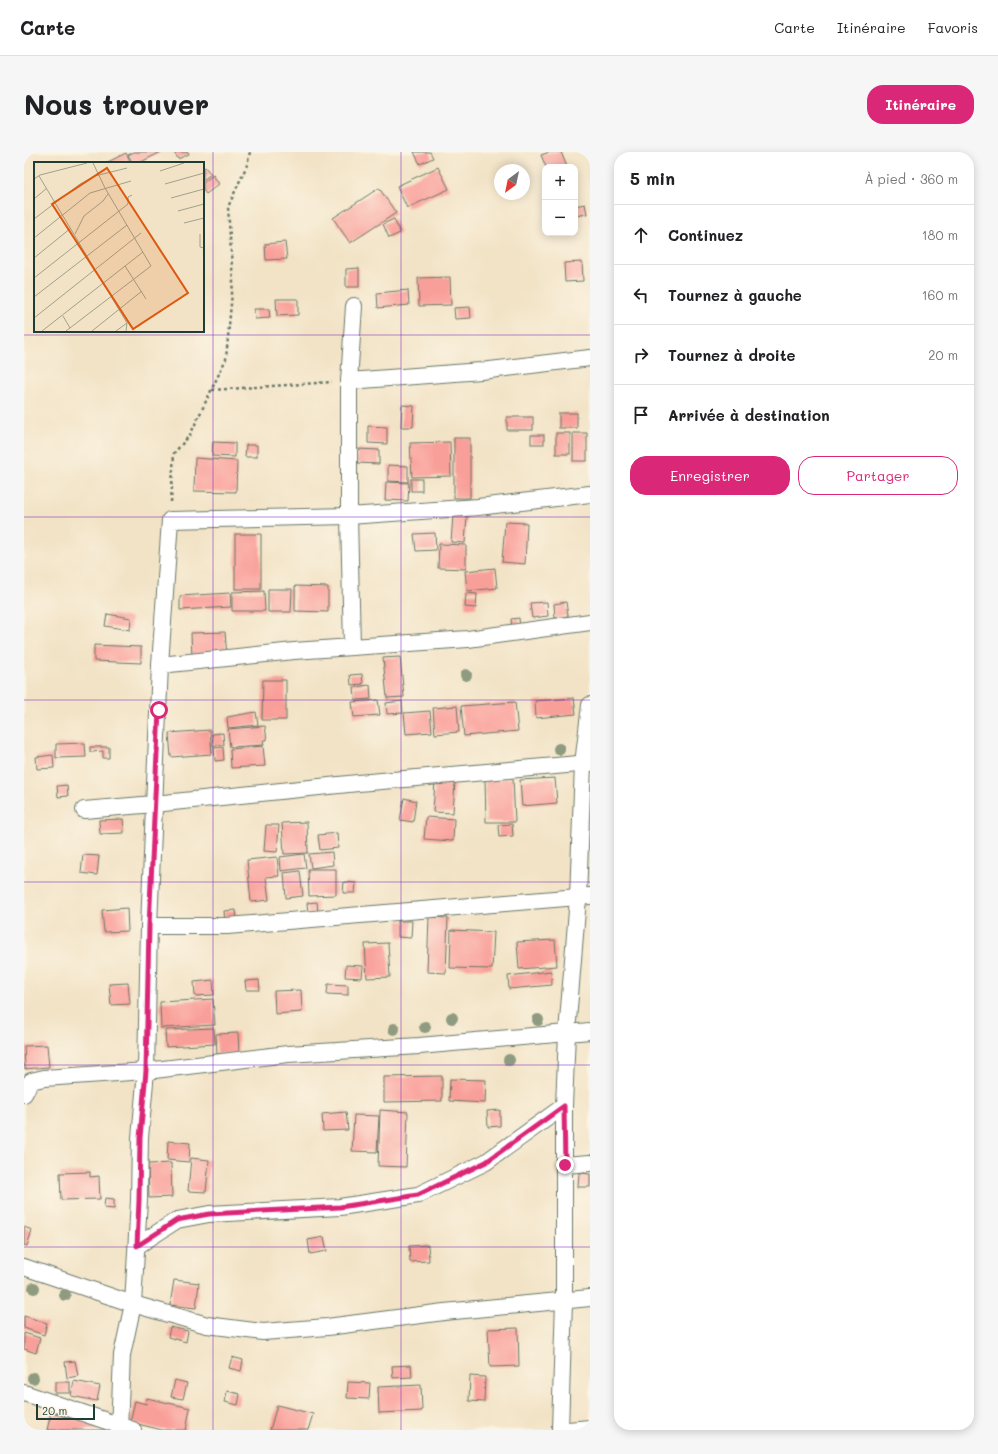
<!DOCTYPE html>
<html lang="fr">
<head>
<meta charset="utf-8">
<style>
  body { margin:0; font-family:Mali,sans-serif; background:#f6f6f6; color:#202124 }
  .controls { position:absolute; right:12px; top:12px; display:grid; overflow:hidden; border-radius:8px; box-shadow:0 2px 10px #0003 }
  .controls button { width:36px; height:36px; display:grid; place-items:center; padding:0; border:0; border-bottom:1px solid #e0e0e0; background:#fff; color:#202124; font:20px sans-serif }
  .compass { position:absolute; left:470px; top:12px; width:36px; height:36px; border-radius:50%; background:#fff; box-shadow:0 2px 10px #0003; rotate:213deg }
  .scale { position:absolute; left:12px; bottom:10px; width:59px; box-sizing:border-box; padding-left:4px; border:2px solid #1f3d34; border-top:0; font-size:11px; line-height:14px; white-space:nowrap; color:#1f3d34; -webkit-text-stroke:3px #fcf5e5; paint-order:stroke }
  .stop { position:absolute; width:12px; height:12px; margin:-9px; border:3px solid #db2777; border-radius:50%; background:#fff }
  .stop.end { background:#db2777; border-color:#fff; box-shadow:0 1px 4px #0008 }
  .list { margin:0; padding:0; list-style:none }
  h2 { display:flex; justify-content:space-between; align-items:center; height:52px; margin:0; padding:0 16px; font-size:17px }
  h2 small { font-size:13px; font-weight:400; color:#757577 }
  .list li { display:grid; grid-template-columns:26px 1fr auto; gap:12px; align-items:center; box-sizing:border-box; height:60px; padding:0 16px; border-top:1px solid #e0e0e0 }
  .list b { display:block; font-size:15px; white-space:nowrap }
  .list em { font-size:13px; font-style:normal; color:#757577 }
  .actions { display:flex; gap:8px; padding:12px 16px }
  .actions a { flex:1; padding:9px 0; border:1px solid #db2777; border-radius:16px; text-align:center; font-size:14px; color:#db2777 }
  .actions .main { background:#db2777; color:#fff }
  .icon { flex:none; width:22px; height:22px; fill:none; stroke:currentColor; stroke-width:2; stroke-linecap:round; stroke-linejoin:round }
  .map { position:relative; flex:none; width:566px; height:1278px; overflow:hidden; border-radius:16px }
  header { display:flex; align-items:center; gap:24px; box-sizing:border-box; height:56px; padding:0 20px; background:#fff; border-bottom:1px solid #e0e0e0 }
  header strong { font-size:19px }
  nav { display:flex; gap:22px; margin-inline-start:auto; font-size:14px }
  .intro { display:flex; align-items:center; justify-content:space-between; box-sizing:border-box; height:96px; padding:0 24px }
  h1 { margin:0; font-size:28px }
  .button { padding:10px 18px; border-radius:16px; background:#db2777; color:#fff; font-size:14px; font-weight:700 }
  main { display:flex; gap:24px; padding:0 24px }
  aside { flex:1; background:#fff; border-radius:16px; box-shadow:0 2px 10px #0003 }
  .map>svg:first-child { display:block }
</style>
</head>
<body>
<header>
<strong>Carte</strong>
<nav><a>Carte</a><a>Itinéraire</a><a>Favoris</a></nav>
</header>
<div class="intro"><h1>Nous trouver</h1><a class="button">Itinéraire</a></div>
<main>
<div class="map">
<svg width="566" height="1278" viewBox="0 0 566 1278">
  <rect width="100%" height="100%" fill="#fcf5e5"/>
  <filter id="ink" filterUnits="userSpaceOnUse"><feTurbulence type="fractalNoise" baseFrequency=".025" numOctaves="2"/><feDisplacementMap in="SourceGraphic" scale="8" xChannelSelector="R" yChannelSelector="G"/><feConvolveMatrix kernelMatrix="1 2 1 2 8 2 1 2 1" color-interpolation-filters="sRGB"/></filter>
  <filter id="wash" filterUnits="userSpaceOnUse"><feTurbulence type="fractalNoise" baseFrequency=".012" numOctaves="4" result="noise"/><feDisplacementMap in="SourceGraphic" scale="16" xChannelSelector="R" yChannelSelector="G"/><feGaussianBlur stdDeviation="0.9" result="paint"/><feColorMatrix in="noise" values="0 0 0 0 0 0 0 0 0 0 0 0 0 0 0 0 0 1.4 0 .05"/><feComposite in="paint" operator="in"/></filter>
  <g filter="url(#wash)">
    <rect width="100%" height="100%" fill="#f2e3c6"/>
    <g id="blocks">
      <!-- building -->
      <g fill="#f99f99">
        <polygon points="110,0 137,0 115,11 109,11 104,3"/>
        <polygon points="150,0 164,0 165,2 154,7"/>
        <polygon points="390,0 406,0 409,6 396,12"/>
        <polygon points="526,0 537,0 543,15 522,15 517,3"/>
        <polygon points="102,1 107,11 82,11"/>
        <polygon points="181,15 187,22 179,28 179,17"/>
        <polygon points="414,15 425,37 383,56 373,34"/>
        <polygon points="189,23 195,32 182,42 179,38 179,31"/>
        <polygon points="355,36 372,61 326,91 309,66"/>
        <polygon points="561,52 563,62 551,64 551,54"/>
        <polygon points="370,67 376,81 365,86 359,72"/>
        <polygon points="261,90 263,107 242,108 241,92"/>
        <polygon points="558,110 559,129 541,130 540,111"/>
        <polygon points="335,116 335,135 322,135 322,117"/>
        <polygon points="426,125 427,153 395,154 394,126"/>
        <polygon points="384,138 385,153 354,156 353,141"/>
        <polygon points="252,147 274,147 274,163 253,164"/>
        <polygon points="446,155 447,166 431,167 430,156"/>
        <polygon points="230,157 245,157 246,166 231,167"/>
        <polygon points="378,253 390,254 389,275 377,275"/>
        <rect x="535" y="261" width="18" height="15"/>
        <rect x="483" y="265" width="26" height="13"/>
        <polygon points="344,274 363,275 363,292 344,291"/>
        <rect x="532" y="281" width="14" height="21"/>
        <rect x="549" y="281" width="14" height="28"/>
        <rect x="507" y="283" width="13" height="9"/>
        <rect x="430" y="286" width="16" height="60"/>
        <polygon points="189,290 211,291 211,305 188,304"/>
        <polygon points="426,290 427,324 388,325 386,291"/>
        <polygon points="222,293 233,293 233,305 221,305"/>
        <polygon points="333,297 355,298 355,312 333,311"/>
        <polygon points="171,306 213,309 212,340 170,339"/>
        <polygon points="364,313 384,314 384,330 364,329"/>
        <rect x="387" y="327" width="11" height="12"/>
        <polygon points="362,330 385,331 384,349 361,348"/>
        <polygon points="429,363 443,364 441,391 427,390"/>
        <polygon points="481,370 503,371 501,412 478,410"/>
        <polygon points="411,381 412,398 392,399 390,382"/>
        <rect x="211" y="382" width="26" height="55"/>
        <polygon points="415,392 442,393 442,417 414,416"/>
        <polygon points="471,416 473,436 443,439 441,419"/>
        <polygon points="271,434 304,435 304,460 271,459"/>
        <polygon points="244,437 268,437 267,460 244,460"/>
        <polygon points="240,439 241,459 208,459 208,440"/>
        <polygon points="206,441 207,455 156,458 156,444"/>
        <polygon points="442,441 453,442 452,456 441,455"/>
        <polygon points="523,450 524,464 508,466 506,451"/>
        <polygon points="542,450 544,464 531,466 530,452"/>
        <polygon points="83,462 107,466 106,478 81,474"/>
        <polygon points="495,466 496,476 488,476 487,467"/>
        <polygon points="201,480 203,504 168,506 167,481"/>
        <polygon points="70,493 117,495 117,511 70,509"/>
        <polygon points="376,505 380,545 363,546 359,506"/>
        <polygon points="338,522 339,532 327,533 326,523"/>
        <polygon points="239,528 262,528 262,568 238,568"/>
        <polygon points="346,533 347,547 331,548 330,535"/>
        <polygon points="550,546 552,562 512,566 511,549"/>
        <polygon points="354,548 356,563 330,565 328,550"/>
        <polygon points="378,549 379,561 363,562 362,551"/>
        <polygon points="491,550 494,579 440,584 437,554"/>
        <polygon points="433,554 435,580 411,582 409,556"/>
        <polygon points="406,559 408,580 382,582 380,561"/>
        <polygon points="232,560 234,573 204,576 203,565"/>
        <polygon points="241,574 243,588 239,588 240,593 206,595 204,577"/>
        <polygon points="186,578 188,602 147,605 145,581"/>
        <polygon points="199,581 200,593 189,594 188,582"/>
        <polygon points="61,591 62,605 32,606 32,592"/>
        <polygon points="239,594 241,614 207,616 206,597"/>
        <polygon points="66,595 85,595 85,606 79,606 79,599 66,600"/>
        <polygon points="199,595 200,608 191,609 190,596"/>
        <polygon points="29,603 30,616 13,617 12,605"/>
        <polygon points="489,626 491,670 462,670 461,627"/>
        <polygon points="531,626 533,651 498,654 496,628"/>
        <polygon points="411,629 431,630 429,661 409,660"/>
        <polygon points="43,633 44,644 34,645 33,634"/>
        <polygon points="380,646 392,649 389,670 376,668"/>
        <polygon points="402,665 430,667 429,689 400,687"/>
        <polygon points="99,667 100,681 76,682 75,668"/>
        <polygon points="283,670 284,701 260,702 258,671"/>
        <polygon points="488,672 489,684 475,685 474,673"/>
        <polygon points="242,673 255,673 253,700 240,699"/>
        <polygon points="313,681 314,696 296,698 294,683"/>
        <polygon points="308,700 309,713 287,716 285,702"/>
        <polygon points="280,702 282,716 257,719 256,705"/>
        <polygon points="59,703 75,704 73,723 57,721"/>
        <polygon points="253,705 255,724 242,725 245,748 227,750 223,708"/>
        <polygon points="284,717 312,717 312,743 285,744"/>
        <polygon points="276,719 279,744 262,746 260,721"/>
        <polygon points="320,730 332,731 331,741 319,741"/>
        <polygon points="293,750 294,761 284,762 283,751"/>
        <polygon points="103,756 104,779 80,780 78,758"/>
        <polygon points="212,758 213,769 201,770 200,759"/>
        <polygon points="405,765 424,766 422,821 403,820"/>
        <polygon points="374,769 388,769 387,786 374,785"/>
        <polygon points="427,778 470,780 468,817 426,816"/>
        <polygon points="531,788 533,814 495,817 493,790"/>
        <polygon points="364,791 366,825 343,826 341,792"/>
        <polygon points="322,813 339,814 338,826 321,825"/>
        <polygon points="527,819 528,833 485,837 484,824"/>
        <polygon points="189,828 190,843 171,844 170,830"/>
        <polygon points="235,828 236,838 222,838 221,829"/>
        <polygon points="104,831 106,852 87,853 85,832"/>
        <polygon points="304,832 324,833 324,843 303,842"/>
        <polygon points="277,838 278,860 251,862 250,839"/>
        <polygon points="189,847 191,873 137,876 136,850"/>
        <polygon points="190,876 191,892 142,895 141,878"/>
        <polygon points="214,881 215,901 193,902 192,882"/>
        <polygon points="23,893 25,915 1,917 0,894"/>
        <polygon points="418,924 418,949 360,950 360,925"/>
        <polygon points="426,927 462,928 461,951 425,949"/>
        <polygon points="356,958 384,960 382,1015 354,1014"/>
        <polygon points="476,958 476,974 464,975 463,959"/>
        <polygon points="322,960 324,978 299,979 298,962"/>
        <polygon points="330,963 355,964 353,1000 328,999"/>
        <polygon points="144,989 166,991 165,1010 143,1008"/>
        <polygon points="167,1006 185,1008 182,1040 164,1039"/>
        <polygon points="147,1011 148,1045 125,1046 124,1012"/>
        <polygon points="66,1020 66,1025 75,1024 76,1047 37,1048 36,1021"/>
        <polygon points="555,1021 566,1022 566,1035 554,1035"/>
        <polygon points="81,1046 90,1047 90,1057 80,1056"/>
        <polygon points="0,1075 8,1078 3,1094 0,1093"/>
        <polygon points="300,1085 303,1099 286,1102 284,1088"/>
        <polygon points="404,1093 405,1109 386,1110 385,1094"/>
        <polygon points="150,1128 175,1131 172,1156 146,1153"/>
        <polygon points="0,1164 23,1171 20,1183 0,1176"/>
        <polygon points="146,1175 164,1179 162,1190 144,1185"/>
        <polygon points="494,1176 495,1214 466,1215 464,1177"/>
        <polygon points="0,1181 16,1186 12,1201 0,1197"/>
        <polygon points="208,1205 219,1208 217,1219 205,1216"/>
        <polygon points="51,1209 54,1224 43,1226 41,1210"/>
        <polygon points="387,1213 388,1225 369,1226 368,1214"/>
        <polygon points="446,1224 461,1225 460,1250 445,1249"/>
        <polygon points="151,1228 163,1231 159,1247 147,1245"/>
        <polygon points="50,1229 76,1234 73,1249 47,1244"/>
        <rect x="31" y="1230" width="15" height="11"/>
        <polygon points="324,1230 346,1231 345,1247 323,1246"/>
        <polygon points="397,1233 398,1259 355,1261 354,1235"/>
        <polygon points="203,1239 216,1242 214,1253 201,1250"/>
        <polygon points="123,1246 166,1256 162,1278 138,1278 106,1270 111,1249 122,1252"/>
        <polygon points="253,1253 289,1262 284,1278 246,1278"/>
        <polygon points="27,1261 86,1276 85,1278 23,1278"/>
      </g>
    </g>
  </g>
  <g filter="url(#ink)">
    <use href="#blocks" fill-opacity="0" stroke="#697767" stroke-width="1"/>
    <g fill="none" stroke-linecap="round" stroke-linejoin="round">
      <defs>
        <g id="street">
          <polyline points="325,229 457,219 566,206"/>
          <polyline points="328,495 325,364 325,229 330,154"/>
          <polyline points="136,513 270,499 444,487 566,470"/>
          <polyline points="60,658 130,652 334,631 566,611"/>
          <polyline points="125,774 203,774 566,744"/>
          <polyline points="0,942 7,929 20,926 122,919 264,902 395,894 566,879"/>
          <polyline points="541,1013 566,1011"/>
          <polyline points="113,1094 153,1068 185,1062 316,1055 394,1043 462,1010 540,954"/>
          <polyline points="0,1115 109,1152 183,1173 239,1180 303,1175 420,1160 566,1146"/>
          <polyline points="0,1241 109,1278"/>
          <polyline points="95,1278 98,1203 109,1152 115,1048 116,986 122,919 125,774 136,513 146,368 325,364 454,355 566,342"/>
          <polyline points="536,1278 540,1148 540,954 543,881 554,746 559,612 566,553"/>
          <polyline points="544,1278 566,1276"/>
        </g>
      </defs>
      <!-- street casing -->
      <use href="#street" stroke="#697767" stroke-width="18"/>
      <!-- path -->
      <g stroke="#697767" stroke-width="2.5" stroke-dasharray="3 3" stroke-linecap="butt">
        <polyline points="188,238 308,230"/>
        <polyline points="147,350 150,301 166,283 202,207 209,130 204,55 223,13 226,0"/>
      </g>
      <!-- street -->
      <use href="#street" stroke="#fff" stroke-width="16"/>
    </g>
    <!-- trees -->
    <g fill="#8f9b80">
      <circle cx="442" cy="523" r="6"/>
      <circle cx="535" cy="597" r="6"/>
      <circle cx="428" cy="866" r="6"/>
      <circle cx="514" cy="868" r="6"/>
      <circle cx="401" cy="875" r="6"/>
      <circle cx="370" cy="877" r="6"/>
      <circle cx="485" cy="908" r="6"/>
      <circle cx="10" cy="1136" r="6"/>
      <circle cx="41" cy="1143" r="6"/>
      <circle cx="9" cy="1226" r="6"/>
    </g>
  </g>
  <g fill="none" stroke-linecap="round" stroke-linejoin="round" filter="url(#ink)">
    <!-- route -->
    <polyline stroke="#db2777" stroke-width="5" points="135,558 125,774 122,919 116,986 115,1048 113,1094 153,1068 185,1062 316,1055 394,1043 462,1010 540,954 541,1013"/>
  </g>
  <!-- grid -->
  <path fill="none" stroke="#7b2cbf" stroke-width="1" stroke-opacity="0.55" d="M189 0V1278M377 0V1278M0 183H566M0 365H566M0 548H566M0 730H566M0 913H566M0 1095H566"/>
  <!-- overview -->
  <g transform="translate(10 10)">
    <rect width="170" height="170" fill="#f2e3c6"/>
    <path fill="none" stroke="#9ea18c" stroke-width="1" d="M126 9 150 1M5 14 93 161 92 169M0 17 6 13 53 1M131 22 170 11M137 36 170 27M0 37 13 26M144 49 170 42M0 57 46 22 61 14 93 6M150 61 170 56M41 72 50 54 69 39 74 32M166 72V85L170 86M0 76 56 31 97 19M0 96 37 66M91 104 112 137M0 116 94 42V35L98 33M0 135 93 63M29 154 36 166M0 156 107 71M8 169 109 90M32 169 117 104 71 26 59 1M58 169 108 129M82 169 93 161"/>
    <path fill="#de580e" fill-opacity="0.15" stroke="#de580e" stroke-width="2" d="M73 6 154 131 99 167 18 42Z"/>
    <rect width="170" height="170" fill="none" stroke="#1f3d34" stroke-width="2"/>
  </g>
</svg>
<div class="controls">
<button>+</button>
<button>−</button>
</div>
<svg class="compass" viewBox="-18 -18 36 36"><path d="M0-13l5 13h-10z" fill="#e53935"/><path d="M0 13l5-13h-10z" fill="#757577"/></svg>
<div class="scale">20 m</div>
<div class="stop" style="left:135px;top:558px"></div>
<div class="stop end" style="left:541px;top:1013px"></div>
</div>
<aside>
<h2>5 min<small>À pied · 360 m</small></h2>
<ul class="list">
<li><svg class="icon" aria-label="ahead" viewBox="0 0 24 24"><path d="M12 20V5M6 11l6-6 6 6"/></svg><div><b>Continuez</b></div><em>180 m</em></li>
<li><svg class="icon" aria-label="left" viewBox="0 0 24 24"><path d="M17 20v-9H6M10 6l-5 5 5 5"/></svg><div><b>Tournez à gauche</b></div><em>160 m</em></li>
<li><svg class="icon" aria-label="right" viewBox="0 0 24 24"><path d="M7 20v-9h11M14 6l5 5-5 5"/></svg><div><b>Tournez à droite</b></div><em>20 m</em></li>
<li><svg class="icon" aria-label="arrive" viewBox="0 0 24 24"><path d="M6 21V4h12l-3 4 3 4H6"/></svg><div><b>Arrivée à destination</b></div></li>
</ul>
<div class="actions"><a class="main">Enregistrer</a><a>Partager</a></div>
</aside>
</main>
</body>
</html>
